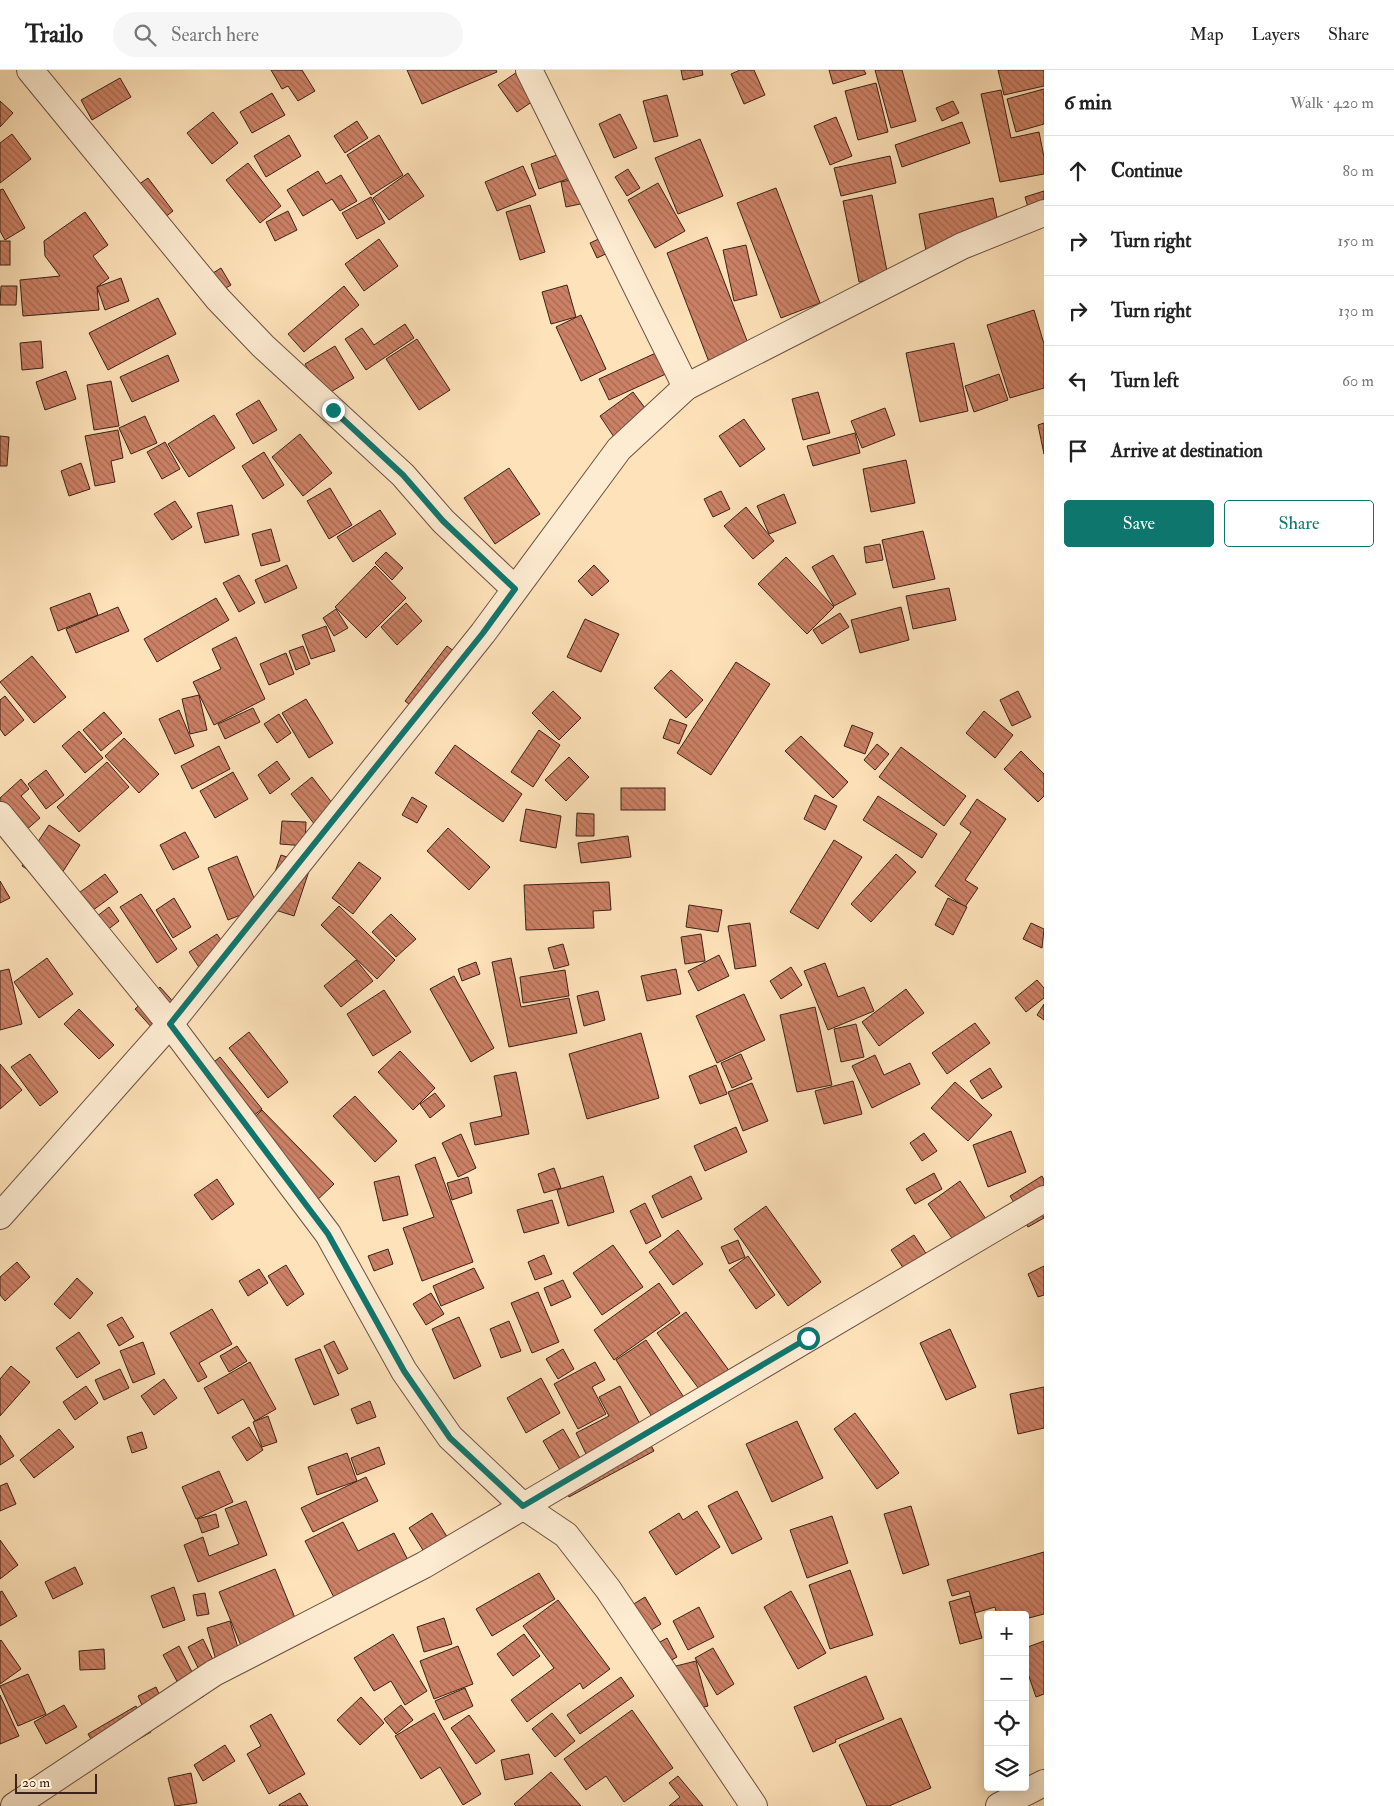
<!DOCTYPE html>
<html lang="en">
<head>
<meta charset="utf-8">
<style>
  body { margin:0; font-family:"IM FELL Double Pica",serif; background:#f6f6f6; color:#222 }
  .controls { position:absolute; right:15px; bottom:15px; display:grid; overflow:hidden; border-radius:5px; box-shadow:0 2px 12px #0003 }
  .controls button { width:45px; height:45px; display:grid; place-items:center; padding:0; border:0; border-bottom:1px solid #e0e0e0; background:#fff; color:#222; font:25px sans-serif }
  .scale { position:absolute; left:15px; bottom:12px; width:82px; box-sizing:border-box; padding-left:5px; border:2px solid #3c2217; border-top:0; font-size:14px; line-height:18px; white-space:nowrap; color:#3c2217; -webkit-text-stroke:4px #feecd2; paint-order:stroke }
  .stop { position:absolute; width:15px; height:15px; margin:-11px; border:4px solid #0f766e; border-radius:50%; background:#fff }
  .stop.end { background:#0f766e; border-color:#fff; box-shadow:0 1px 5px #0008 }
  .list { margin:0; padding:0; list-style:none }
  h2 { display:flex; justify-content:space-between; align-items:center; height:65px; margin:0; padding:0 20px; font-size:21px }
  h2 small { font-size:16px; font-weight:400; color:#767676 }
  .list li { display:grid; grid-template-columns:32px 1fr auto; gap:15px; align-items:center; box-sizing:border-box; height:70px; padding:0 20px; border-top:1px solid #e0e0e0 }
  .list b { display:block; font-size:19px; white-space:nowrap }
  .list em { font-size:16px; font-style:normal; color:#767676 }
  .actions { display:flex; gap:10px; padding:15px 20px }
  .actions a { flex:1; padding:11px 0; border:1px solid #0f766e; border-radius:5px; text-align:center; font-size:18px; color:#0f766e }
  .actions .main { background:#0f766e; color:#fff }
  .icon { flex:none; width:28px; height:28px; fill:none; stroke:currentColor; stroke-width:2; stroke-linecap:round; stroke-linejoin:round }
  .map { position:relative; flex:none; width:1044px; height:1736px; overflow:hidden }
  header { display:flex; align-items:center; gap:30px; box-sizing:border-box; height:70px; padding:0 25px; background:#fff; border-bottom:1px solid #e0e0e0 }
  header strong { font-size:24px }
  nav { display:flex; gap:28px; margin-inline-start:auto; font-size:18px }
  .search { width:350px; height:45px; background:#f6f6f6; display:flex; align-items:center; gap:12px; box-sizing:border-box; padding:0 18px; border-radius:28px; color:#767676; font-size:19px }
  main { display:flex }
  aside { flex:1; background:#fff }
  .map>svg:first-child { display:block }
</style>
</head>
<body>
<header>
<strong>Trailo</strong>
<div class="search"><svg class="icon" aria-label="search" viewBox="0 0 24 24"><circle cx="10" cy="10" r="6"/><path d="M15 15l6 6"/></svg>Search here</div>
<nav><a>Map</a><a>Layers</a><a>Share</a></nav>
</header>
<main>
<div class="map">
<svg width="1044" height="1736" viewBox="0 0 1044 1736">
  <defs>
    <pattern id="building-back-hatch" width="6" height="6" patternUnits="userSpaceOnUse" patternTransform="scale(1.25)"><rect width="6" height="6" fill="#cc8166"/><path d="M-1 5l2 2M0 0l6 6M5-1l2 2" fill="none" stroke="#a76953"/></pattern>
  </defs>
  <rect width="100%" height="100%" fill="#fee2b9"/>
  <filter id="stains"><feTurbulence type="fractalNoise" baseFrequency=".004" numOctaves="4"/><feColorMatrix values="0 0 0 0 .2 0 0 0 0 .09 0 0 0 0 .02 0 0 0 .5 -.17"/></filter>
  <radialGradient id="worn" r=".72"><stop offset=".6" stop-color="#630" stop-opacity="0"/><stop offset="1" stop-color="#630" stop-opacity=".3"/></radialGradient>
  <!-- building -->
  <g fill="url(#building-back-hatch)" stroke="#3c2217">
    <polygon points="271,0 302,0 315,21 298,31 288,16 282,19"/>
    <polygon points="407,0 496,0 497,2 422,34"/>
    <polygon points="520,0 539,27 517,42 498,15"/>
    <polygon points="681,0 702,0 703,5 683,10"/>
    <polygon points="740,0 754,0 765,25 744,34 731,4"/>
    <polygon points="829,0 864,0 866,4 833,14"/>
    <polygon points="875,0 902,0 916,51 891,58"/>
    <polygon points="998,0 1044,0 1044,16 1004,25"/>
    <polygon points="120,8 131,27 92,50 81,30"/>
    <polygon points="876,13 888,62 858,70 845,21"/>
    <polygon points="1044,19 1044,54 1016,62 1007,29"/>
    <polygon points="1001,20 1011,68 1039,62 1044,87 1044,104 1000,112 981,24"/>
    <polygon points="272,23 285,45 252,63 240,42"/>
    <polygon points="667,25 678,66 654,72 643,31"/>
    <polygon points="0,31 13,43 0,57"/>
    <polygon points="953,31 959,43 942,51 936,38"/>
    <polygon points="213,42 238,73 212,94 187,63"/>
    <polygon points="620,44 637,78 614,88 599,54"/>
    <polygon points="836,47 852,86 830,95 814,56"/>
    <polygon points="357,51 368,68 345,83 334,66"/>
    <polygon points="962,52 970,73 902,97 895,75"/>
    <polygon points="12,64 31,89 0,113 0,73"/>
    <polygon points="289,65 301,86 266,107 254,86"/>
    <polygon points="379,65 403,105 371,125 347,85"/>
    <polygon points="700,69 723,126 678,144 655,88"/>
    <polygon points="568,81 576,106 539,119 531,94"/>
    <polygon points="890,86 896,113 841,126 834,98"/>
    <polygon points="248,93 281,136 260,153 226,110"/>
    <polygon points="523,96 536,125 497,141 485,112"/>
    <polygon points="628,99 640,118 627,126 615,107"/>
    <polygon points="318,101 326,114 341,105 357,131 340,141 332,129 303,146 287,120"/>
    <polygon points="408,103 424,126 389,150 373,128"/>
    <polygon points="148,108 173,141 155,155 129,121"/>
    <polygon points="580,108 585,133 566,137 561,112"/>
    <polygon points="658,113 685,161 655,178 628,130"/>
    <polygon points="776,118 820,233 781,248 737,133"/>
    <polygon points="3,119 25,158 5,170 0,161 0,120"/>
    <polygon points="1044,121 1044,148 1032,151 1025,127"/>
    <polygon points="872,125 888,206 859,212 843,131"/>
    <polygon points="371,127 385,153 357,169 342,143"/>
    <polygon points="993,128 1000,162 927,186 919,144"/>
    <polygon points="530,135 545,182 520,190 506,142"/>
    <polygon points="288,141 297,160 275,171 266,152"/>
    <polygon points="85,142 108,175 93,186 109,208 97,217 99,240 23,246 20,210 60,206 45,186 44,171"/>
    <polygon points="605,166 612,181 597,188 590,173"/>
    <polygon points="707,167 749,276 709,292 667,183"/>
    <polygon points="379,169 398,196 364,221 345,194"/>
    <rect x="0" y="171" width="10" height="24"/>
    <polygon points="746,175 757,225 734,231 723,180"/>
    <polygon points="221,198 231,215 212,226 202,210"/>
    <polygon points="121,208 129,231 105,240 97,217"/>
    <polygon points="567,215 576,247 551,254 542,222"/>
    <polygon points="1,216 17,216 16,235 0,235"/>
    <polygon points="344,216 359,235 304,282 288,264"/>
    <polygon points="158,228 176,264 108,300 89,263"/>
    <polygon points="1034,240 1044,274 1044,318 1010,328 987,255"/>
    <polygon points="581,245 606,299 581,311 556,257"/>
    <polygon points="405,254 414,268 366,300 345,269 362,258 374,275"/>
    <polygon points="417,269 450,320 419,340 386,289"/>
    <polygon points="41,271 43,298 22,300 20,273"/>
    <polygon points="954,273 968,341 920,352 906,283"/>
    <polygon points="335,276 354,308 324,326 305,294"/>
    <polygon points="658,282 668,303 609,330 599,309"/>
    <polygon points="168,285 179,311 132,332 120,307"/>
    <polygon points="66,301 76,329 45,340 36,312"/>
    <polygon points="999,304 1008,330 974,342 965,316"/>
    <polygon points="111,311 119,356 94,360 87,315"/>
    <polygon points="633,322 648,342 614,367 600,346"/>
    <polygon points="818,322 830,363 803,370 792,329"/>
    <polygon points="259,330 277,360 253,374 236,344"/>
    <polygon points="885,338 895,365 862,378 851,351"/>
    <polygon points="214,345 235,378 189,407 168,374"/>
    <polygon points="145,346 157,373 131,384 119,358"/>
    <polygon points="744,349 765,379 740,397 719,366"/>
    <polygon points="1044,353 1044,384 1038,355"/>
    <polygon points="118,360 123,388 111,391 115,412 95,416 85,366"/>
    <polygon points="855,363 860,383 813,396 807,376"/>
    <polygon points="300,364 332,403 303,426 272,387"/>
    <polygon points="0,366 9,367 7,396 0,396"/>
    <polygon points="165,372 180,399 162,409 147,382"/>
    <polygon points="264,382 284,415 263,429 242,396"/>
    <polygon points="906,390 915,433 871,442 863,399"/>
    <polygon points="81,393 90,419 69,426 61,401"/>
    <polygon points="509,398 540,444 495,474 464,428"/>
    <polygon points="330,418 352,455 329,469 307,431"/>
    <polygon points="721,421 730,439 713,447 704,429"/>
    <polygon points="784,424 796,453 769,464 757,436"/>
    <polygon points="175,431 192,457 172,470 154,444"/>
    <polygon points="232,435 239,465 205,473 197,443"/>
    <polygon points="746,437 774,471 753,489 724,456"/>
    <polygon points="380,440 396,464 353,492 337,467"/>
    <polygon points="271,459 280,491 261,496 252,464"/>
    <polygon points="923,461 935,509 893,518 882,470"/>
    <polygon points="880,474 883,490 866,493 864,477"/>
    <polygon points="386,482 403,498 392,510 375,493"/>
    <polygon points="833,485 856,524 834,536 812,497"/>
    <polygon points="786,487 834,537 807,564 758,514"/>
    <polygon points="287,495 297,518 265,533 255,510"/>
    <polygon points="594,495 609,511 592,526 578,511"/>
    <polygon points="375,496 406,528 366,568 335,537"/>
    <polygon points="239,505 255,533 239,542 223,513"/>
    <polygon points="949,518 956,550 913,559 906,526"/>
    <polygon points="90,523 98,545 58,561 50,538"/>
    <polygon points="216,528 229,550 157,592 144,569"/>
    <polygon points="406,533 422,551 397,575 381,557"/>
    <polygon points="118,537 129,561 76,583 66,559"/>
    <polygon points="901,537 909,570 860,583 851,550"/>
    <polygon points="336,539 348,558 334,566 323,548"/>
    <polygon points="840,543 849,557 822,574 813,560"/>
    <polygon points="585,549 619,564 601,602 567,587"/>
    <polygon points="326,556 335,581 311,589 302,565"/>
    <polygon points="236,567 265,629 214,655 193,612 221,599 212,579"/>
    <polygon points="303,576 310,594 296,600 289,581"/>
    <polygon points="447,576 470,593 428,649 405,631"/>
    <polygon points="286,583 294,604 269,615 260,594"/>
    <polygon points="32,586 66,627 34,653 0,612"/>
    <polygon points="736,592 770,614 711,705 677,683"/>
    <polygon points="671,600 703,630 686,648 654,618"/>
    <polygon points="553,621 581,648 559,670 532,643"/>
    <polygon points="1018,621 1031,647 1012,656 1000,630"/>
    <polygon points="199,625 207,660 190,664 182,629"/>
    <polygon points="5,626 24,650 5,666 0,659 0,630"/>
    <polygon points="306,629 333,673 309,688 282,643"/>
    <polygon points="253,638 260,652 225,669 218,654"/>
    <polygon points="179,640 194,676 175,684 159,649"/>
    <polygon points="984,641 1013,665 995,688 966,663"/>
    <polygon points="104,642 122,663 101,681 83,660"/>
    <polygon points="279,644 291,663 277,673 264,654"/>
    <polygon points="670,649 687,655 679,674 663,668"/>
    <polygon points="852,655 873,663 865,684 844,676"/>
    <polygon points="539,660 560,675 533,717 511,702"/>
    <polygon points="79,661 103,688 85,703 62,676"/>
    <polygon points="801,666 848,712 833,728 785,681"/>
    <polygon points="124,668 159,704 139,723 105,686"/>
    <polygon points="877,674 889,684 875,700 864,690"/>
    <polygon points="455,675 522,724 503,752 435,703"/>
    <polygon points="219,676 230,699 192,719 181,696"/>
    <polygon points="901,677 966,726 944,756 879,707"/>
    <polygon points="1021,681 1044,704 1044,726 1038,732 1004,699"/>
    <polygon points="569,687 589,707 566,731 545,710"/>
    <polygon points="277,691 290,709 270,724 258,705"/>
    <polygon points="107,692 129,717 79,762 57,737"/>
    <polygon points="46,700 64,725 46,739 28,714"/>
    <polygon points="233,702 248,729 215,748 200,721"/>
    <polygon points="312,707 343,747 322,764 291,724"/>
    <polygon points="21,709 29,719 21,726 40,748 10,774 0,763 0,728"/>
    <rect x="621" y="718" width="44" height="22"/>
    <polygon points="815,725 837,736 825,760 804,749"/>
    <polygon points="878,726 937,764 922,788 863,750"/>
    <polygon points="412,727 427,736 417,753 402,745"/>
    <polygon points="977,729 1006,749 965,810 978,818 965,837 935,816 971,762 960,754"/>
    <polygon points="526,739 561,746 556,778 520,771"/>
    <polygon points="577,743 594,744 594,766 576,766"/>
    <polygon points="282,751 306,752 305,776 280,774"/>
    <polygon points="49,755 80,775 62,803 47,812 22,796"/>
    <polygon points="448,758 490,797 469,820 427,781"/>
    <polygon points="185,762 199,787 173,800 160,775"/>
    <polygon points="628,766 631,787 581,793 578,773"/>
    <polygon points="834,770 862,787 818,859 790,842"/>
    <polygon points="896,784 916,802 871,852 851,834"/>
    <polygon points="281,785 311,795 294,846 263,836"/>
    <polygon points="237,786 258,838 228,850 208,798"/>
    <polygon points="359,792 381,808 353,844 332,828"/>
    <polygon points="105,804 118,822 78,851 65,833"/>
    <polygon points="0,811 10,828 0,833"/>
    <polygon points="609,812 611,840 593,841 594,858 526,860 524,815"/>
    <polygon points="141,824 177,879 157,893 120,837"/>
    <polygon points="174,828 191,857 173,868 156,840"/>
    <polygon points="948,828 967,837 953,865 935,855"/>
    <polygon points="689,835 722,840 718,862 686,857"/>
    <polygon points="339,836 395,890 377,909 321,855"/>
    <polygon points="109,837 119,851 102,864 92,850"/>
    <polygon points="391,844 416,869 396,887 372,862"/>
    <polygon points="750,853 756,896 735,899 728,856"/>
    <polygon points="1031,853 1044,859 1042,878 1023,869"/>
    <polygon points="217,864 231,886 204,905 189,882"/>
    <polygon points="701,864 705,891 685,894 681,867"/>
    <polygon points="563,874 569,895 554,899 548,878"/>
    <polygon points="719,885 729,906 698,921 688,901"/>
    <polygon points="47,888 73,924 39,948 14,912"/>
    <polygon points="511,888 521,937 569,928 577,963 509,977 492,892"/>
    <polygon points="356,890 373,911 341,937 324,916"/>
    <polygon points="476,892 480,904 462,911 458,899"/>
    <polygon points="825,893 838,927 864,917 874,941 828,960 804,901"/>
    <polygon points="791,897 802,915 781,929 770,911"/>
    <polygon points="9,899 22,954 0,960 0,901"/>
    <polygon points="676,899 681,924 647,931 641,906"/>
    <polygon points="565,900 569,926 523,933 520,907"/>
    <polygon points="454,906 494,978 471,992 430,919"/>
    <polygon points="1037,910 1044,918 1044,928 1026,942 1015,928"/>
    <polygon points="160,917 178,937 153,959 135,939"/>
    <polygon points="906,919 924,943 879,976 862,952"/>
    <polygon points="384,920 411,962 373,986 347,944"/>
    <polygon points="598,921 605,950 584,956 577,926"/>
    <polygon points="744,924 765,970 717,993 696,946"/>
    <polygon points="1044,934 1044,950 1037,945"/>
    <polygon points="815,937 832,1015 797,1022 780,945"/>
    <polygon points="79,939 114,975 99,989 64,954"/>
    <polygon points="975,953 990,973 947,1004 932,983"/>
    <polygon points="856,954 864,987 841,992 834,959"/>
    <polygon points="249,962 288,1012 268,1028 229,978"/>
    <polygon points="641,963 659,1028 587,1049 569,984"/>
    <polygon points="400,981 435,1018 413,1040 378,1002"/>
    <polygon points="30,984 58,1022 40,1036 11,997"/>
    <polygon points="741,984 752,1009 732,1018 721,993"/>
    <polygon points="875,985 884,1005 910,993 920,1014 872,1038 852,996"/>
    <polygon points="220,987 262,1039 239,1057 198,1005"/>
    <polygon points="0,994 22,1020 0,1039"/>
    <polygon points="716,995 727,1024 700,1034 689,1006"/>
    <polygon points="990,998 1002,1017 982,1029 970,1011"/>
    <polygon points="516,1002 529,1064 475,1075 470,1053 502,1046 494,1006"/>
    <polygon points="853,1011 862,1044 824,1054 815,1021"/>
    <polygon points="955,1012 992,1045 968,1071 931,1038"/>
    <polygon points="752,1013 768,1051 743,1061 728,1022"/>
    <polygon points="435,1023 445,1036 430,1048 420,1034"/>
    <polygon points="355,1026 397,1071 375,1092 333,1046"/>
    <polygon points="262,1040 334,1114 313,1134 241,1060"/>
    <polygon points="736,1057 747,1082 705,1101 694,1076"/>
    <polygon points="1011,1061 1026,1102 988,1117 973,1075"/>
    <polygon points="924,1063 937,1081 922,1091 910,1073"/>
    <polygon points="461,1064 476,1098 458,1107 442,1073"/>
    <polygon points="435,1087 473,1192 422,1211 403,1158 434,1147 415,1095"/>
    <polygon points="554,1098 561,1118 544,1123 538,1104"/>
    <polygon points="934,1103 942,1119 915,1134 906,1119"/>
    <polygon points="399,1106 408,1145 383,1151 374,1112"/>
    <polygon points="603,1106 614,1142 568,1156 557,1120"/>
    <polygon points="691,1106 702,1129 662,1148 652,1126"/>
    <polygon points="1042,1106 1044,1110 1044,1138 1022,1145 1010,1126"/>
    <polygon points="468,1107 472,1123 452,1130 447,1113"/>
    <polygon points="217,1109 234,1134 212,1150 194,1125"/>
    <polygon points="960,1111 986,1149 954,1171 928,1134"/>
    <polygon points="552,1130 559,1153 524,1163 517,1140"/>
    <polygon points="645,1133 661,1166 646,1174 630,1141"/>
    <polygon points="766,1136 821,1212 788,1236 734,1159"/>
    <polygon points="1039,1138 1044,1148 1028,1157 1022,1147"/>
    <polygon points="678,1160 703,1194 673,1215 649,1182"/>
    <polygon points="914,1165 927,1185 904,1199 891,1180"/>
    <polygon points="738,1170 745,1187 729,1194 721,1177"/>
    <polygon points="613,1175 643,1217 602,1245 573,1203"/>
    <polygon points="388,1179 393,1194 374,1201 368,1186"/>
    <polygon points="544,1185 552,1204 535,1210 528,1192"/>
    <polygon points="748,1186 775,1225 756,1239 729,1200"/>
    <polygon points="17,1192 30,1207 5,1231 0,1225 0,1207"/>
    <polygon points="286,1195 304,1224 287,1236 268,1206"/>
    <polygon points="1044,1196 1044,1225 1038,1227 1028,1204"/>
    <polygon points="474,1198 484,1218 441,1236 433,1216"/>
    <polygon points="259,1199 268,1213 248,1226 239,1211"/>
    <polygon points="77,1208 93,1223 70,1249 54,1234"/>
    <polygon points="563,1210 571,1227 551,1236 544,1218"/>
    <polygon points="659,1213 680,1243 614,1290 594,1260"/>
    <polygon points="538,1222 559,1272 532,1283 511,1233"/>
    <polygon points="431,1223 444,1244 426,1255 413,1234"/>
    <polygon points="212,1239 232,1274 199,1293 207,1307 198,1312 170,1263"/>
    <polygon points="686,1242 733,1306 705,1327 657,1263"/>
    <polygon points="122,1247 134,1267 119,1276 107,1255"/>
    <polygon points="459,1247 481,1296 454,1309 432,1259"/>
    <polygon points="509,1251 521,1281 501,1288 490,1259"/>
    <polygon points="950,1259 976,1317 946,1330 920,1273"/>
    <polygon points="79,1262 100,1293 77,1308 56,1278"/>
    <polygon points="646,1270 689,1335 658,1356 616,1290"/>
    <polygon points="334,1271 348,1299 338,1304 324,1276"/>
    <polygon points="143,1272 155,1304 133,1313 120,1281"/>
    <polygon points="237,1276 247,1291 229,1302 220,1286"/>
    <polygon points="320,1279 339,1325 314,1335 295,1289"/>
    <polygon points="563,1279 574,1299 558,1309 546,1289"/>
    <polygon points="250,1292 276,1339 255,1351 243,1329 218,1344 204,1318"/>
    <polygon points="595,1292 605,1310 592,1317 606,1344 578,1359 554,1314"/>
    <polygon points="11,1296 30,1312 0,1346 0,1309"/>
    <polygon points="120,1299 129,1318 104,1330 95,1310"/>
    <polygon points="541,1308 560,1343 526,1363 507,1328"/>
    <polygon points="164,1309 177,1328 154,1345 141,1326"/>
    <polygon points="86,1316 98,1333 75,1350 63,1332"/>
    <polygon points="620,1316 654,1381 569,1427 556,1402 587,1386 576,1363 609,1346 599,1327"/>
    <polygon points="1044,1317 1044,1358 1018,1364 1010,1324"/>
    <polygon points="370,1331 376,1347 357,1354 351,1339"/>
    <polygon points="855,1343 899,1403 877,1419 834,1359"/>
    <polygon points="268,1346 277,1372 262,1377 253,1352"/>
    <polygon points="797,1351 823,1408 772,1432 746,1374"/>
    <polygon points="249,1357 263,1380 247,1391 232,1367"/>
    <polygon points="59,1359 74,1377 34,1408 20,1390"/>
    <polygon points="563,1359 580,1388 560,1400 543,1371"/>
    <polygon points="142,1362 147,1378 132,1383 127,1367"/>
    <polygon points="0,1365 14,1386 0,1395"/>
    <polygon points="379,1377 385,1394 357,1405 351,1388"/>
    <polygon points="347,1383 357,1411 317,1425 308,1397"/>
    <polygon points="219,1401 233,1432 196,1449 182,1417"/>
    <polygon points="366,1407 378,1431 313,1462 301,1438"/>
    <polygon points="7,1413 16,1434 0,1441 0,1416"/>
    <polygon points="737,1421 762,1469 732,1484 708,1436"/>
    <polygon points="246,1431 267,1485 198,1512 184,1475 203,1467 209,1486 239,1474 225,1439"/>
    <polygon points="911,1436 929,1495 903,1504 884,1444"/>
    <polygon points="697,1441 720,1477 676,1505 649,1462 679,1443 683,1450"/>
    <polygon points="432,1443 460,1487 437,1502 409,1458"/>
    <polygon points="216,1444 219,1457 202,1463 197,1449"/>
    <polygon points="832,1446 848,1493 807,1508 790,1460"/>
    <polygon points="343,1452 358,1481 394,1463 410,1494 341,1541 305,1471"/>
    <polygon points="0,1470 18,1495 0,1509"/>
    <polygon points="1044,1482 1044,1544 1025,1549 1025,1545 997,1545 995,1537 975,1543 969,1521 952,1526 947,1510"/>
    <polygon points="75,1497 83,1514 53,1529 45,1512"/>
    <polygon points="275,1499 300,1560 244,1583 219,1522"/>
    <polygon points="850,1500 873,1565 830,1579 809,1515"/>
    <polygon points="539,1503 555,1529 492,1566 476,1539"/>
    <polygon points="174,1517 185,1550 163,1558 151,1526"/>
    <polygon points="2,1521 17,1546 0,1556 0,1522"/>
    <polygon points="791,1521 826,1583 798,1599 764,1537"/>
    <polygon points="205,1523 209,1544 197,1546 193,1525"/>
    <polygon points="970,1526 982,1568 960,1574 949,1532"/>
    <polygon points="645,1527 661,1554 632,1572 616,1545"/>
    <polygon points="558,1530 610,1599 583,1619 580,1613 527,1652 511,1630 554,1598 523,1556"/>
    <polygon points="699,1537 714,1567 688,1580 673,1551"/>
    <polygon points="444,1548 452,1574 424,1582 417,1557"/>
    <polygon points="230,1551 245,1601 221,1608 207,1558"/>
    <polygon points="393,1564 427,1621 405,1635 391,1611 374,1621 354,1588"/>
    <polygon points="524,1564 540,1586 513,1606 497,1584"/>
    <polygon points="667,1568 677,1587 649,1603 639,1584"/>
    <polygon points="203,1569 218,1600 203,1608 188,1577"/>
    <polygon points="1,1570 21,1599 0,1614 0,1571"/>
    <polygon points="1044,1571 1044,1624 1036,1627 1025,1595 1025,1578"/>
    <polygon points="179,1576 204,1626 174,1642 180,1617 163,1585"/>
    <polygon points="458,1576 473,1614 434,1629 420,1591"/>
    <polygon points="713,1578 734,1614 717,1625 695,1588"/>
    <polygon points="104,1579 105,1599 80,1600 79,1581"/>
    <polygon points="696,1591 708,1636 676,1644 664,1599"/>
    <polygon points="28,1604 46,1644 18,1656 0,1616"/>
    <polygon points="866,1606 884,1649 835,1670 836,1672 813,1682 794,1637"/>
    <polygon points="621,1607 634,1626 580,1664 567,1645"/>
    <polygon points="156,1617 169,1647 151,1656 138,1626"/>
    <polygon points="465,1618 473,1636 444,1650 435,1631"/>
    <polygon points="0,1625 19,1666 0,1674"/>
    <polygon points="361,1627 384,1653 360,1675 337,1650"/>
    <polygon points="64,1635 77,1657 46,1674 34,1652"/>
    <polygon points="401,1635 413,1650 396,1664 384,1649"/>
    <polygon points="136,1636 151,1662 103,1690 88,1664"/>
    <polygon points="632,1640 673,1698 624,1732 606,1706 586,1720 564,1689"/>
    <polygon points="434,1643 481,1724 463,1735 440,1697 421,1709 395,1666"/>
    <polygon points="552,1643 575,1671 555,1687 532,1659"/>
    <polygon points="271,1644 305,1704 269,1724 247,1684 261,1676 250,1656"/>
    <polygon points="469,1645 495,1681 476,1694 451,1658"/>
    <polygon points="901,1648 931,1718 889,1736 867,1736 839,1675"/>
    <polygon points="225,1675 235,1691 203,1711 194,1695"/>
    <polygon points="529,1684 533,1704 505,1710 501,1690"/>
    <polygon points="551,1702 581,1736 516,1736 514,1734"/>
    <polygon points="191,1703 197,1733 175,1736 168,1708"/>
    <polygon points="678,1706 703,1736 669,1736 680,1727 669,1713"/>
    <polygon points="300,1723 308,1736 279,1736 279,1735"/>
  </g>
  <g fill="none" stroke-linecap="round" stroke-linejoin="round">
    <defs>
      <g id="minor">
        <polyline points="30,0 218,229 263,276 403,405 443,451 515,519"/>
        <polyline points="529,0 686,317"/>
        <polyline points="0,745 170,954 328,1164 404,1301 450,1367 523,1436 566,1465 608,1519 754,1736"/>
        <polyline points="0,1146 170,954 483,563 619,379 686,317 962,176 1044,143"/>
        <polyline points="14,1736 214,1603 424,1495 1044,1129"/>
        <polyline points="999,1736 1044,1713"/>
      </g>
    </defs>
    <!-- minor casing -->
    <use href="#minor" stroke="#6c5240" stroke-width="28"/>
    <!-- minor -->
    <use href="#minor" stroke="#feecd2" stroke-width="26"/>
  </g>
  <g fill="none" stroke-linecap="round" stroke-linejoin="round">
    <!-- route -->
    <polyline stroke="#0f766e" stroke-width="6" points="333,340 403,405 443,451 515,519 483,563 170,954 328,1164 404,1301 450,1368 523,1436 808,1268"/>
  </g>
  <rect width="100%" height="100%" filter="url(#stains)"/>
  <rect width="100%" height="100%" fill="url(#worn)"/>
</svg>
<div class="controls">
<button>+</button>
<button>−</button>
<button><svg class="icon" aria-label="locate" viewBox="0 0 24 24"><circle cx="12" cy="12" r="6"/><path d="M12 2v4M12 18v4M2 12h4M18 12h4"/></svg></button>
<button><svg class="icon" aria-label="layers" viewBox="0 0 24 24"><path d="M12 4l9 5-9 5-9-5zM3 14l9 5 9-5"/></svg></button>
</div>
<div class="scale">20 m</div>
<div class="stop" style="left:808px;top:1268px"></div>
<div class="stop end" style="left:333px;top:340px"></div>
</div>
<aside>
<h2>6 min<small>Walk · 420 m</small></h2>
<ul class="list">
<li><svg class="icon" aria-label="ahead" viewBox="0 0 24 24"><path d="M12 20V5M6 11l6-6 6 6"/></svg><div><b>Continue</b></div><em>80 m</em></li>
<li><svg class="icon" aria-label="right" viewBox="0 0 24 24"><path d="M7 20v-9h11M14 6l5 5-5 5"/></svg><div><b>Turn right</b></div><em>150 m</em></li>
<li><svg class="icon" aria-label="right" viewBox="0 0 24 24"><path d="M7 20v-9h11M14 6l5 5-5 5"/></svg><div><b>Turn right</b></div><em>130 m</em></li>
<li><svg class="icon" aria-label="left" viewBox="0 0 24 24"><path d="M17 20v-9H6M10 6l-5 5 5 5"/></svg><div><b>Turn left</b></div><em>60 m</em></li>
<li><svg class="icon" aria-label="arrive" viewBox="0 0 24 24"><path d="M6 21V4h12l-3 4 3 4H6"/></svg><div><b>Arrive at destination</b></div></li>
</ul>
<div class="actions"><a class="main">Save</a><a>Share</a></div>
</aside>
</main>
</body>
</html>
